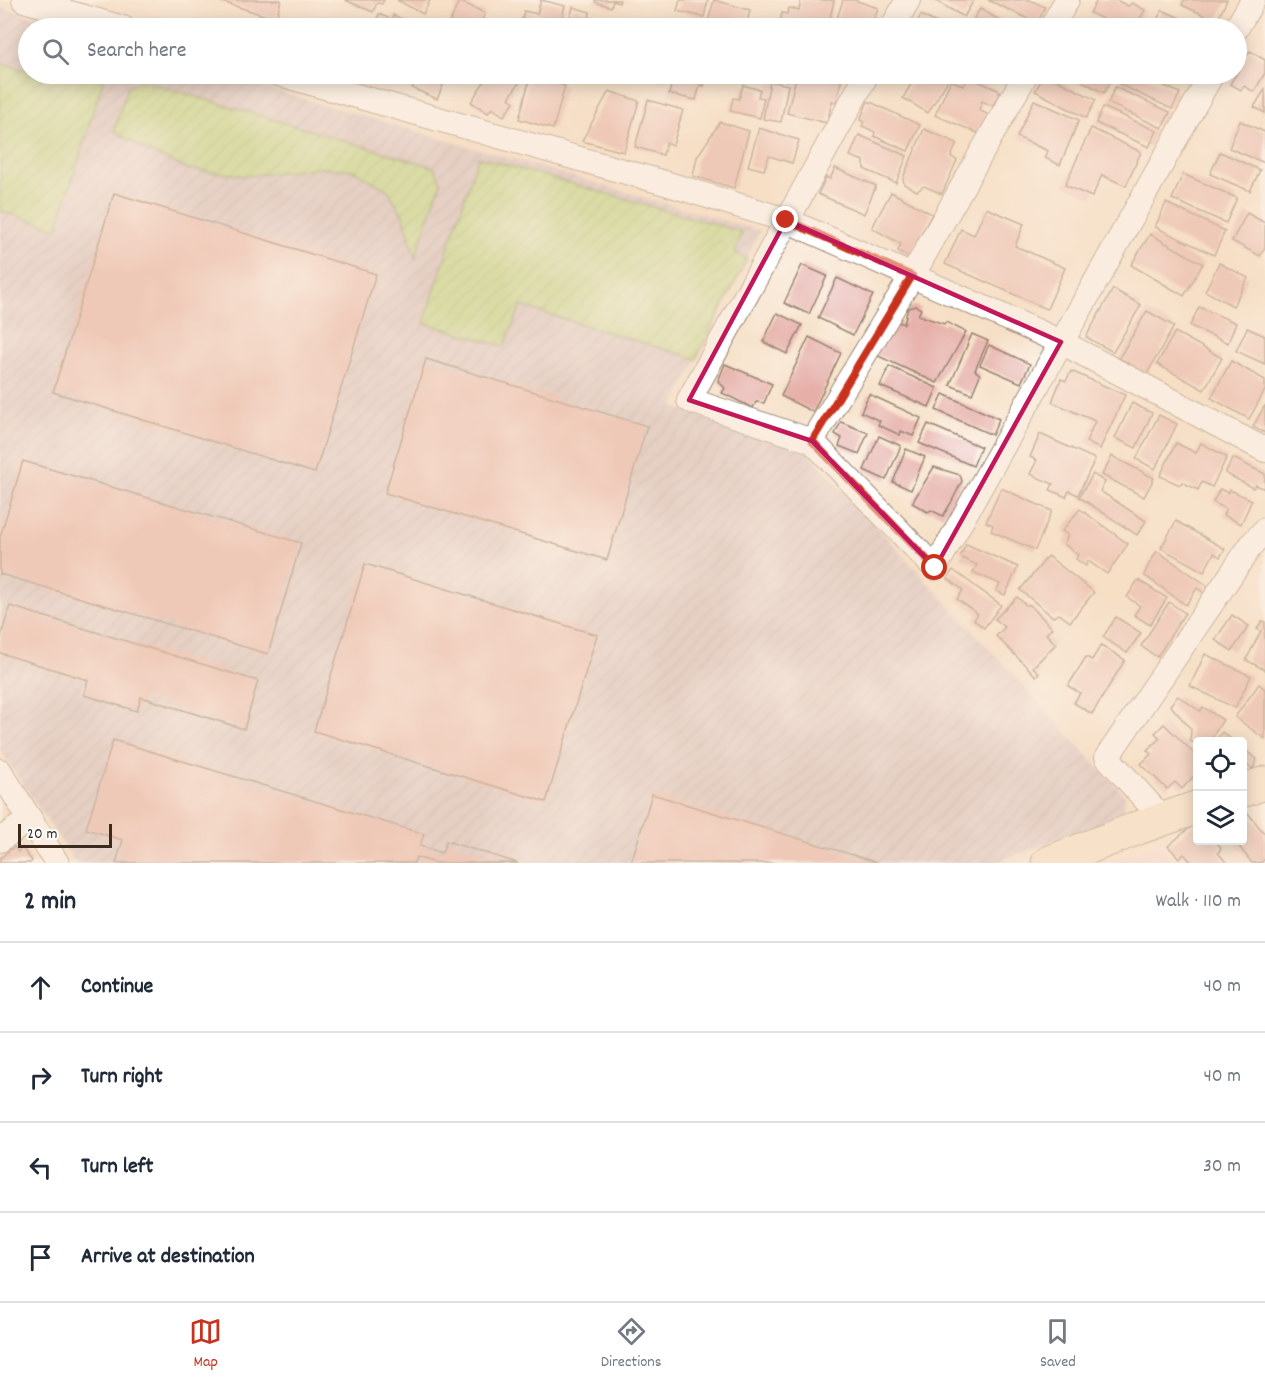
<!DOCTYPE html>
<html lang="en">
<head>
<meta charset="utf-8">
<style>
  body { margin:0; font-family:Dekko,sans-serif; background:#f2f2f3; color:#1f2937 }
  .controls { position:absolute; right:18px; bottom:18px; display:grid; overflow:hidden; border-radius:6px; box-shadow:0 3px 15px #0003 }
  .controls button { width:54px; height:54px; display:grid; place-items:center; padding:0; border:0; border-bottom:2px solid #e0e1e3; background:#fff; color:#1f2937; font:30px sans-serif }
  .scale { position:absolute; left:18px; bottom:15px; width:94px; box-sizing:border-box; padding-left:6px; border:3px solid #3b2a1e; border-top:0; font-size:16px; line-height:21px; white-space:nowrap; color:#3b2a1e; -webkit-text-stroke:4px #fff; paint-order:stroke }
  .stop { position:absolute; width:18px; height:18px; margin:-14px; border:4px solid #c8321e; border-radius:50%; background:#fff }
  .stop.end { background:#c8321e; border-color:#fff; box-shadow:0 2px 6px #0008 }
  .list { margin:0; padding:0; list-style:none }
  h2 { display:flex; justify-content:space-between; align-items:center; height:78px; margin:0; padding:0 24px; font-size:26px }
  h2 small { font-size:20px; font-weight:400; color:#747a83 }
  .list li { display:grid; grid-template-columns:39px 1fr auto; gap:18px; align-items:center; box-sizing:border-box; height:90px; padding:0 24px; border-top:2px solid #e0e1e3 }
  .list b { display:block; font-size:22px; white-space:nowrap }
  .list em { font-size:20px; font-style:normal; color:#747a83 }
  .icon { flex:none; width:33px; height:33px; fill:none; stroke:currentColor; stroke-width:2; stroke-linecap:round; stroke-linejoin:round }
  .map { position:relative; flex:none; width:1265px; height:863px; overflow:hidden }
  .search { position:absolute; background:#fff; box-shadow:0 3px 15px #0003; left:18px; right:18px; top:18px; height:66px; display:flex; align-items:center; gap:15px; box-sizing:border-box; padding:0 21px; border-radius:33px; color:#747a83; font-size:22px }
  .sheet { height:438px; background:#fff }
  nav { display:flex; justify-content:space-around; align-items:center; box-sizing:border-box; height:84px; border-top:2px solid #e0e1e3; background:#fff; font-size:16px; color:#747a83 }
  nav a { display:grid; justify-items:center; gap:3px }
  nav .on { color:#c8321e }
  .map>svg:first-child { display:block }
</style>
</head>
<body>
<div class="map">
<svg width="1265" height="863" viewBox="0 0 1265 863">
  <defs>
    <pattern id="industrial-furrows" width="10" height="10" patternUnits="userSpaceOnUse" patternTransform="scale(1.5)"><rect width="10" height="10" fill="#d2bec3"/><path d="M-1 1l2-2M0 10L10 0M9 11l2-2" fill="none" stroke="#b5a3a7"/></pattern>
    <pattern id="garden-furrows" width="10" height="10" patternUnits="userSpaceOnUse" patternTransform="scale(1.5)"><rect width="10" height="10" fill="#b8d87f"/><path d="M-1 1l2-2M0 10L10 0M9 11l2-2" fill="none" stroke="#9fba6d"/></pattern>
  </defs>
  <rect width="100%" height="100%" fill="#fff"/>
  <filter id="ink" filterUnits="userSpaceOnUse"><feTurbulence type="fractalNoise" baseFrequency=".0167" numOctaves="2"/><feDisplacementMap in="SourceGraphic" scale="12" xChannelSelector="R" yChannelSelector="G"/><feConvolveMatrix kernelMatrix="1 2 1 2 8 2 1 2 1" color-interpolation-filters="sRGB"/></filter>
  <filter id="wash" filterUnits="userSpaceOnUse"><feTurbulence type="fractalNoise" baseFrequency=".008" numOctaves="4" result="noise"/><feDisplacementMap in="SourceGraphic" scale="24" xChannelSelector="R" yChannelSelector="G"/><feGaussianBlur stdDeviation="1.35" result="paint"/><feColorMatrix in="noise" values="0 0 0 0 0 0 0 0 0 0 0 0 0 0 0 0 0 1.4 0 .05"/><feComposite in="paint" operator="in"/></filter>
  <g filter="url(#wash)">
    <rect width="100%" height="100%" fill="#f6dfc5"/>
    <!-- built -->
    <polygon fill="#f7d0cd" points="1158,843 1177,863 1105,863"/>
    <!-- industrial -->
    <polygon fill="url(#industrial-furrows)" points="0,7 71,28 28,28 28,74 218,74 760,231 673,407 800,444 1125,796 1124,816 994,863 76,863 0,750"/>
    <!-- garden -->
    <g fill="url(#garden-furrows)" stroke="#7a814e" stroke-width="1.5">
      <polygon points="0,63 28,71 28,74 98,74 103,81 57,228 0,211"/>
      <polygon points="140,80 434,167 441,182 415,258 404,217 388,190 353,170 322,168 247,176 188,169 147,151 114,131 127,88"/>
      <polygon points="478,157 742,232 735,253 747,259 696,359 521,306 504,346 424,323"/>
    </g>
    <g id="blocks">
      <!-- building -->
      <g fill="#e6afa7">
        <polygon points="216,0 281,0 276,19"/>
        <polygon points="345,0 384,0 382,4 377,3 373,12"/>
        <polygon points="397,0 430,0 423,14"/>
        <polygon points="541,0 565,6 559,28 520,28 524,11 537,14"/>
        <polygon points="595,0 620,0 619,3 613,1 611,7 595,2"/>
        <polygon points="680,0 708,0 704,17 677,11"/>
        <polygon points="714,0 750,10 746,27 743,26 742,28 706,28"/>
        <polygon points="801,0 834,0 828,28 779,28 782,13 787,14 789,8 799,10"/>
        <polygon points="843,0 854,0 878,8 871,28 834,28"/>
        <polygon points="934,0 974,0 964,17"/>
        <polygon points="988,0 1030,0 1045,7 1037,23"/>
        <polygon points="1097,0 1116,0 1128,6 1132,3 1145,10 1135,28 1121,28 1090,13"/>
        <polygon points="1184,0 1227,0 1217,21 1182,5"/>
        <polygon points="459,1 485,13 479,28 459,28 449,24"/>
        <polygon points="573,7 590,12 589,19 604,22 603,28 567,28"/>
        <polygon points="980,9 1014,28 968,28"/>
        <polygon points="1162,10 1203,28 1153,28"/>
        <polygon points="379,14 393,20 393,15 412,24 410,28 373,28"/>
        <polygon points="921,15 946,28 914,28"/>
        <polygon points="1250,51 1265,60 1265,73 1254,92 1244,86 1241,90 1230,84"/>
        <polygon points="418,74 448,74 437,99 412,88"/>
        <polygon points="489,74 515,74 522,78 509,98 514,102 504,116 492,108 488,113 471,102"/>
        <polygon points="531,74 551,74 560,76 558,84 565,86 553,129 519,119"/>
        <polygon points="629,74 668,74 666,83"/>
        <polygon points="674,74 707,74 704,86 700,85 696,100 669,94"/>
        <polygon points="756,74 793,74 792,80 787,79 787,81"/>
        <polygon points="797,74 843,74 836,103 832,101 827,123 787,113"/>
        <polygon points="917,74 952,74 928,113 903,98"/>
        <polygon points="1045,74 1096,100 1086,118 1035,91"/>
        <polygon points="1069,74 1115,74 1104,93"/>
        <polygon points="1124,74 1139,74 1180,93 1172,109 1119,84"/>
        <polygon points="969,77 1000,91 993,106 982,101 979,110 989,115 980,134 935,115 951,80 964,86"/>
        <polygon points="770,81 788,85 781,122 763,119"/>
        <polygon points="743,85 760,90 758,97 764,98 760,118 730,111 733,98 739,99"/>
        <polygon points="1115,87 1170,112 1162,128 1108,103"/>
        <polygon points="1265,89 1265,113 1254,107"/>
        <polygon points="609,91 639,101 624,152 582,141"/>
        <polygon points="648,100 683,110 673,145 666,143 663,155 635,147"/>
        <polygon points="1034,100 1079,120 1060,165 1045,158 1048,151 1017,137"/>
        <polygon points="868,101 920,125 908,151 874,136 875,132 862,126 864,122 860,120"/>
        <polygon points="1103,107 1157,131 1149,147 1096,123"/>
        <polygon points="1240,121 1265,132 1265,163 1229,148"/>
        <polygon points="720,122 749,131 734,188 693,176 697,157"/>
        <polygon points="759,128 799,140 792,163 769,156 764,170 748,166"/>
        <polygon points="1091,128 1141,152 1126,186 1102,175 1092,197 1065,185"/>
        <polygon points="924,129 957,143 951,157 957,160 942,194 924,186 917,191 904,184 903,178"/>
        <polygon points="859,135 907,156 896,183 864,169 864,161 850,156"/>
        <polygon points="1220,152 1260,170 1250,191 1210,174"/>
        <polygon points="835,168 876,186 864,214 818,194 826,177 830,179"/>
        <polygon points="1183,174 1237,198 1226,223 1172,199"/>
        <polygon points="891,192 932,214 909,257 898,251 901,244 872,228"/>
        <polygon points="114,193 376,274 315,473 53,392"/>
        <polygon points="1166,203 1225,231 1214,255 1155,227"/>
        <polygon points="986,208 1024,224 1015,246 1065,268 1047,309 945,264 961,229 974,235"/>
        <polygon points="1247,213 1265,223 1265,247 1260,256 1232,241"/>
        <polygon points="1150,234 1203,264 1184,296 1131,265"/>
        <polygon points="1219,263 1248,278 1233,306 1205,291"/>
        <polygon points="802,265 827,276 809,314 784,303"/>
        <polygon points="837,278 873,295 853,335 818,318"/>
        <polygon points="1113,289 1141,305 1113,352 1086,337"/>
        <polygon points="916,306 921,309 918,315 944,324 946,322 966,332 937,383 876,355 898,322 904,324 908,308"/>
        <polygon points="1199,307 1236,323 1228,343 1190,326"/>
        <polygon points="1147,311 1174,326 1147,374 1119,358"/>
        <polygon points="777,313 802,325 787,354 763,342"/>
        <polygon points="1247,328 1265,336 1265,364 1236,351"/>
        <polygon points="1175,332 1222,358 1204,390 1157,364"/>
        <polygon points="972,334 988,341 975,370 980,375 972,394 950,385"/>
        <polygon points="809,337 841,353 813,412 781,396"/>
        <polygon points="989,345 1030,364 1021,383 980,365"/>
        <polygon points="426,359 647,426 607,560 385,493"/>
        <polygon points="1231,361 1265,380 1265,390 1249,419 1211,398"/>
        <polygon points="725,364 772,384 764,403 756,402 753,408 722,393 725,388 718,381"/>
        <polygon points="889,366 937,388 929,407 880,386"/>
        <polygon points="1071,371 1125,395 1100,449 1086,442 1095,421 1052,402 1061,379 1066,381"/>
        <polygon points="869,394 921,418 913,436 901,431 900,435 878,425 880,421 861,412"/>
        <polygon points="943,394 999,419 992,435 936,410"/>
        <polygon points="1132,403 1152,413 1136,448 1115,438"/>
        <polygon points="1265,405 1265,433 1253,427"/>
        <polygon points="1159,415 1177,424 1155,469 1136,459"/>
        <polygon points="841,422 868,433 859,454 839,446 842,438 835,434"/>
        <polygon points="928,424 981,447 973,466 919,443"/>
        <polygon points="1040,434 1095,459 1078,495 1069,491 1066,497 1050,490 1053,484 1030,474 1037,460 1030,457"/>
        <polygon points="879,436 901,446 886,480 864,470"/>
        <polygon points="1176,443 1196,453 1201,443 1227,457 1212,487 1202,482 1198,490 1182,482 1180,485 1160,476"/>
        <polygon points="906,449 925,457 911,490 893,482"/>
        <polygon points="1112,456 1154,478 1144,497 1102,475"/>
        <polygon points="1233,458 1265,474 1265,489 1256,485 1253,488 1225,473"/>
        <polygon points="23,461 301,543 268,654 0,574 0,537"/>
        <polygon points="934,467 960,475 962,481 951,503 943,516 931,510 928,512 912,503"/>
        <polygon points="1093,474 1105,482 1100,491 1146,521 1137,535 1079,497"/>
        <polygon points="1001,488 1052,511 1035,550 991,531 993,525 986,522"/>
        <polygon points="1220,489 1228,493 1230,490 1252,500 1241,524 1223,515 1226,509 1213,502"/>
        <polygon points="1080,509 1128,544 1107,574 1088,561 1086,566 1076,559 1078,555 1064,544 1068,535 1062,531"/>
        <polygon points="1176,521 1225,549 1220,557 1214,553 1204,572 1161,548"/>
        <polygon points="966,544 1018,567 1005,595 996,591 1000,584 973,572 977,565 960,557"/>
        <polygon points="1157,551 1208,586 1204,593 1197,588 1186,605 1144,575 1148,566"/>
        <polygon points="1048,556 1094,592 1070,622 1059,614 1053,617 1020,590"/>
        <polygon points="365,564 597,635 546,802 314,731"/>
        <polygon points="953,570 1001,605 984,628 974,620 978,614 957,599 963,590 947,578"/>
        <polygon points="1138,580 1167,598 1150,625 1134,615 1140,606 1127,597"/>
        <polygon points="1017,597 1026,605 1030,605 1052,628 1046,634 1056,644 1033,667 1039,673 1036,676 996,636 1005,627 995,619"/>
        <polygon points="1169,602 1185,613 1157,657 1141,646"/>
        <polygon points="10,606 258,681 244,729 141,697 137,711 84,695 88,680 0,653 0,639"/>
        <polygon points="1232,615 1249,626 1232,651 1215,640"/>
        <polygon points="1116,617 1141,633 1127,653 1103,637"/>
        <polygon points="1262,621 1265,622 1265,670 1246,660 1261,631 1257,629"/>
        <polygon points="1101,645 1125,660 1092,714 1074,703 1080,693 1068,686 1086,657 1092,660"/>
        <polygon points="1205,654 1251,676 1235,708 1190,686"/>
        <polygon points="1259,684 1265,689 1265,739 1235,717"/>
        <polygon points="1178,696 1200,711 1203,707 1223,720 1209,742 1198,742 1198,745 1190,741 1191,729 1170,705"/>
        <polygon points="1164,724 1198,757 1198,780 1193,777 1182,789 1175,782 1167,789 1141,764 1151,754 1147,750 1160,738 1155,733"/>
        <polygon points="1222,732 1235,742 1215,742"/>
        <polygon points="113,740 424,834 420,846 442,853 446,841 518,863 435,863 416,857 414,863 116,863 123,840 86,829"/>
        <polygon points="1242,748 1257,759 1253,769 1244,763 1242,766"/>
        <polygon points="652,794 876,862 876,863 631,863"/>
        <polygon points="1247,812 1265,834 1265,859 1260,863 1252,863 1234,840 1242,840 1242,815"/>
        <polygon points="1194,824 1198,828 1198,840 1215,840 1221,848 1218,853 1227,863 1192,863 1184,854 1179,858 1168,846"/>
        <polygon points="14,847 18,852 22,848 32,861 30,863 0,863 0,858"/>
      </g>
    </g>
  </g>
  <g filter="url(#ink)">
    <use href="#blocks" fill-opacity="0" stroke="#988472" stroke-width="1.5"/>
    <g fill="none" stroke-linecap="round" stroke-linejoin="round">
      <defs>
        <g id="street">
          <polyline points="24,0 123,28"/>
          <polyline points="892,28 908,0"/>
          <polyline points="1051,28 1067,0"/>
          <polyline points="1236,29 1253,0"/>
          <polyline points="279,74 665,183 786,220 1061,342 1265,450"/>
          <polyline points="867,74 689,400 812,441 935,568 1212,74"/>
          <polyline points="812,441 912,276 1026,74"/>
          <polyline points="0,771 57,863"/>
          <polyline points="1163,819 1107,757 1252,544 1265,530"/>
          <polyline points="0,840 30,819"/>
        </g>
        <g id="secondary">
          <polyline points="1242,791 1265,783"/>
          <polyline points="1048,863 1138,828 1198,807"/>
        </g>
      </defs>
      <!-- street casing -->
      <use href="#street" stroke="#988472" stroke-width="26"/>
      <!-- secondary casing -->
      <use href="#secondary" stroke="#988472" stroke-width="35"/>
      <!-- street -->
      <use href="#street" stroke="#fff" stroke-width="24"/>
      <!-- secondary -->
      <use href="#secondary" stroke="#fbe5cf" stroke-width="33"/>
    </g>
  </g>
  <g fill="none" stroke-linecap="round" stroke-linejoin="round" filter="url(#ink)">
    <!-- route -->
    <polyline stroke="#c8321e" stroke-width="8" points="786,220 912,276 812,441 935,568"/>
  </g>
  <!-- marked area -->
  <path d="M0 0H1265V863H0ZM786 220 1061 342 935 568 812 441 689 400Z" fill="#f6dfc5" fill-opacity=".55" fill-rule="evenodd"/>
  <path fill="none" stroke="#c2185b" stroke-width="4.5" stroke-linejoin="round" d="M786 220 1061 342 935 568 812 441 689 400Z"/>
</svg>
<div class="controls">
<button><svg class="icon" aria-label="locate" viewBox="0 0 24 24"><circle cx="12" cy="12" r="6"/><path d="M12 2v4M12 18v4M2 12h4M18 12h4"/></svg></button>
<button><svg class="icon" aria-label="layers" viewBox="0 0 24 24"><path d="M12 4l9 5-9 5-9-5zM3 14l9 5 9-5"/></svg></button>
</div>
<div class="scale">20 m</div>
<div class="stop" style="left:935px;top:568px"></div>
<div class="stop end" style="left:786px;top:220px"></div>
<div class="search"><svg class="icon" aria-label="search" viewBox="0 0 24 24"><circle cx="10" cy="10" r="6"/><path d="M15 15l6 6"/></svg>Search here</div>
</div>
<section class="sheet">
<h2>2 min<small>Walk · 110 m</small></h2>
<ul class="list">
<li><svg class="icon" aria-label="ahead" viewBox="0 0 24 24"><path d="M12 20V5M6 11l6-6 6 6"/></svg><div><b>Continue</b></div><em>40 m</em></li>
<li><svg class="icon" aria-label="right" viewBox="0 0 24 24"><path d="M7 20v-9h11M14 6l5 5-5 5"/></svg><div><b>Turn right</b></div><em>40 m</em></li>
<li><svg class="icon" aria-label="left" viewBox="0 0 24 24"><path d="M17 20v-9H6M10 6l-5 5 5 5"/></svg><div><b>Turn left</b></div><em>30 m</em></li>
<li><svg class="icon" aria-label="arrive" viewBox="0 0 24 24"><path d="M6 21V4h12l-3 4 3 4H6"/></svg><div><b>Arrive at destination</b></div></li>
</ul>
</section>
<nav>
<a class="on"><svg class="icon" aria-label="map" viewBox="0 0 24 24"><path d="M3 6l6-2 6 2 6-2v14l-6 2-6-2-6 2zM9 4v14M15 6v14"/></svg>Map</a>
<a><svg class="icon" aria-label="directions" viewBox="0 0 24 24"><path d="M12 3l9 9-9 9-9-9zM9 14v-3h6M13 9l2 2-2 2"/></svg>Directions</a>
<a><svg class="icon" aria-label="saved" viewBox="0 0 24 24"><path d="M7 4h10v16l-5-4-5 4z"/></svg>Saved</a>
</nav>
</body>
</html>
